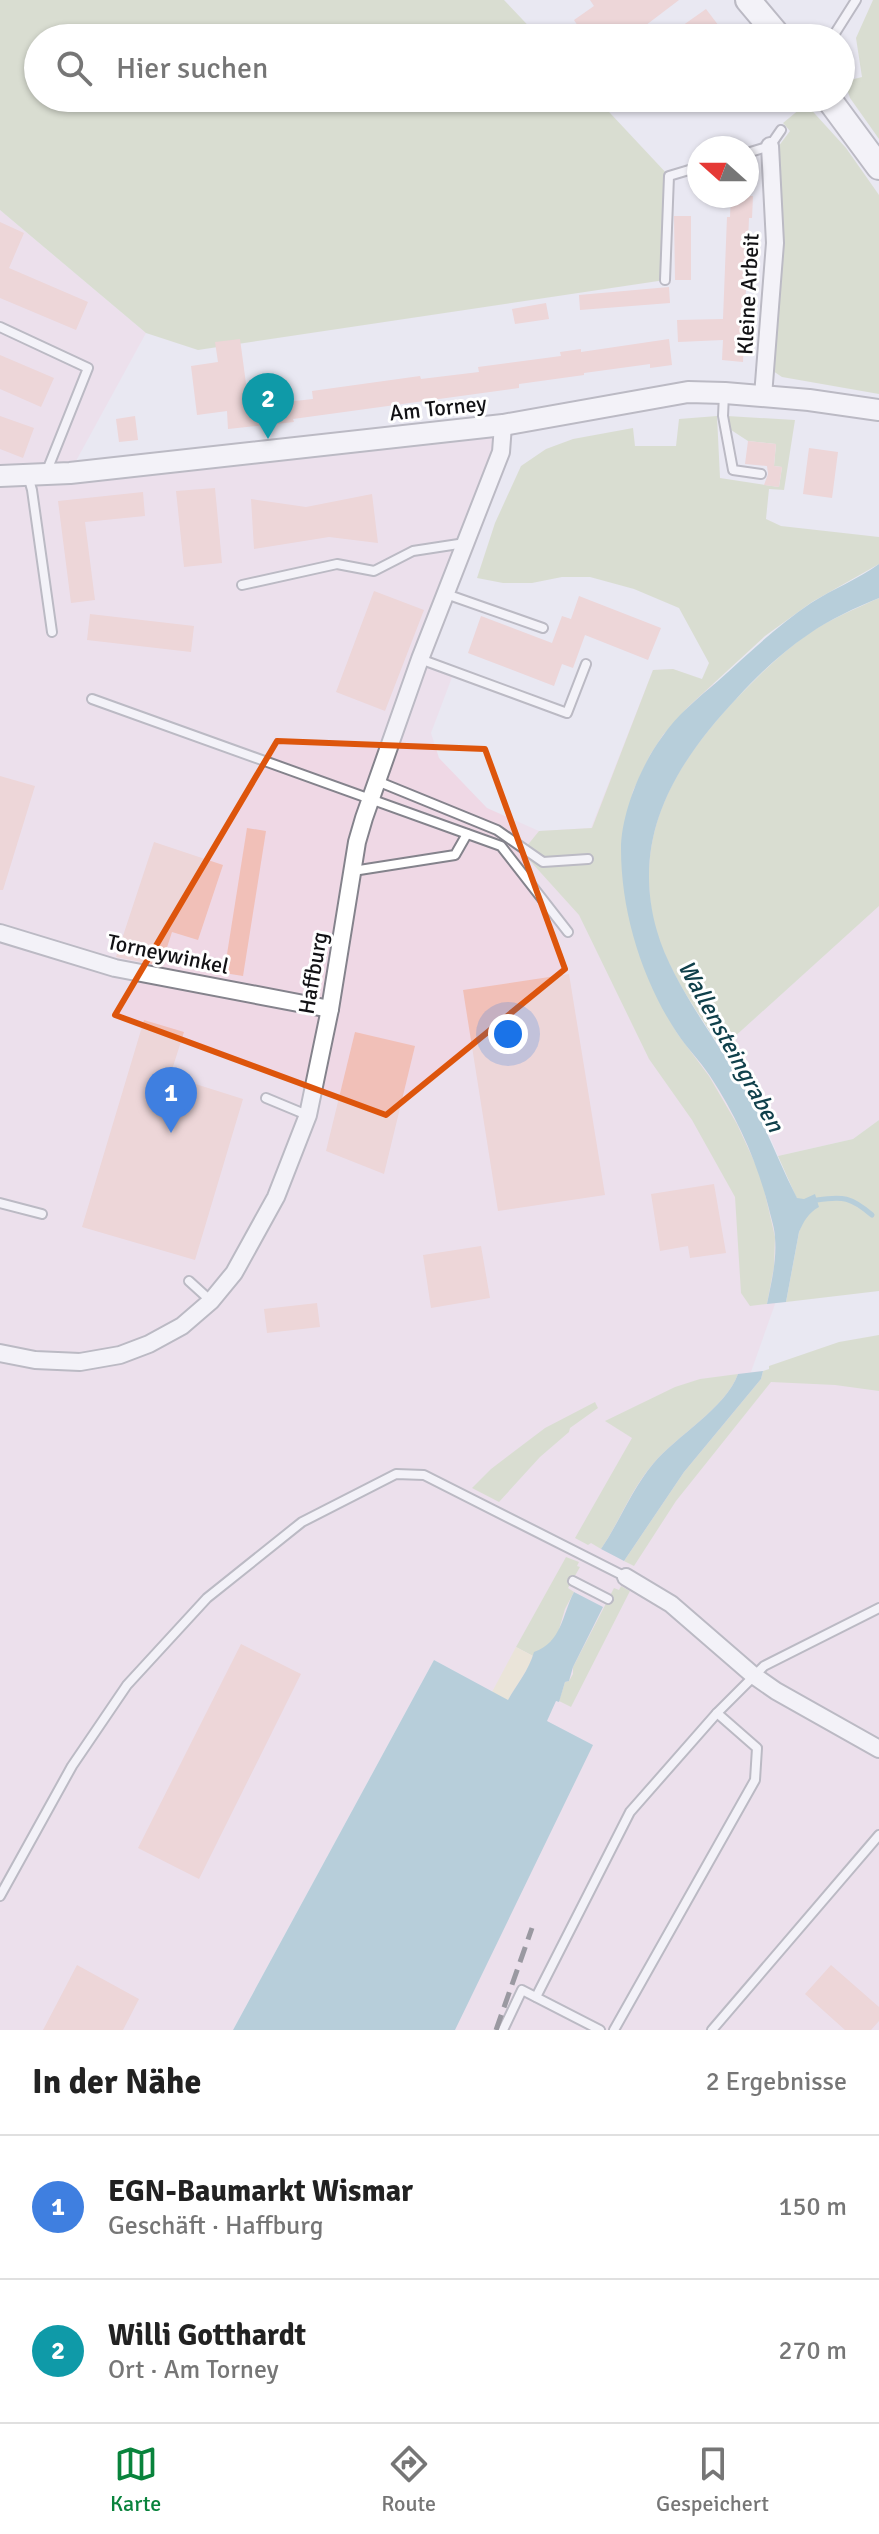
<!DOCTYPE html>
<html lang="de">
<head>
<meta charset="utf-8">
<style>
  body { margin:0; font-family:Signika,sans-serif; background:#f6f6f6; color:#222 }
  .compass { position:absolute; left:687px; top:136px; width:72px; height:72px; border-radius:50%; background:#fff; box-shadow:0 2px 6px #0004; rotate:291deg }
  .you { position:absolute; left:508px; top:1034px; width:28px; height:28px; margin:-20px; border:6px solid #fff; border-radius:50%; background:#1a73e8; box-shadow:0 0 0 12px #1a73e833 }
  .badge { display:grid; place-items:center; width:52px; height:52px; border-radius:50%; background:#09833c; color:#fff; font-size:26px; font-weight:700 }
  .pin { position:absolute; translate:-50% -66px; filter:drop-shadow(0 2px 4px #0008) }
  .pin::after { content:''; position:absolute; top:42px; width:28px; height:24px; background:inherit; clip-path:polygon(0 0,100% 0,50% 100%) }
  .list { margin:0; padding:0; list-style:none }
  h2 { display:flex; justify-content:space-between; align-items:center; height:104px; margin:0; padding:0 32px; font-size:34px }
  h2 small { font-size:26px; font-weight:400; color:#767676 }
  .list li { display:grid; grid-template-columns:52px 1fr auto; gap:24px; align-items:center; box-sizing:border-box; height:144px; padding:0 32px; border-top:2px solid #e0e0e0 }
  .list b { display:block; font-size:30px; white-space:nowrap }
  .list p { margin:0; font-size:26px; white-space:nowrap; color:#767676 }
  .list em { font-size:26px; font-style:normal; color:#767676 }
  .icon { flex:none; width:44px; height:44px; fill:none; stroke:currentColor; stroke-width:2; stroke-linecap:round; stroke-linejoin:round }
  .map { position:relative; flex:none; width:879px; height:2030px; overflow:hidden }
  .search { position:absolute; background:#fff; box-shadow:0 2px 6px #0004; left:24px; right:24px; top:24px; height:88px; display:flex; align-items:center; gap:20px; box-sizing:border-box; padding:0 28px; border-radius:44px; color:#767676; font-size:30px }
  .sheet { height:392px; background:#fff }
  nav { display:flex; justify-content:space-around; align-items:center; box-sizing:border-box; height:112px; border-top:2px solid #e0e0e0; background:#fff; font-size:22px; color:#767676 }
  nav a { display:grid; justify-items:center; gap:4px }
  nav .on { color:#09833c }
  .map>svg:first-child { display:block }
</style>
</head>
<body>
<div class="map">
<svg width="879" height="2030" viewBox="0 0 879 2030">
  <rect width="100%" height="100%" fill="#e9e8f2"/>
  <!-- industrial -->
  <g fill="#efd8e5">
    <polygon points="0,210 146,333 70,472 503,425 420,658 454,672 431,733 439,758 487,808 539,831 591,828 653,670 673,669 726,689 642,915 769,1159 781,1276 775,1304 751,1372 763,1371 879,1390 879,2030 453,2030 527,1711 434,1660 233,2030 0,2030"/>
    <polygon points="879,905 879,1120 853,1139 778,1156 762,1118 721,1049"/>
  </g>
  <!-- green -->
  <g fill="#c6d1a9">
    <polygon points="0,0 504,0 540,38 38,38 38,98 596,98 669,176 665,280 198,350 146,333 0,210"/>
    <polygon points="873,0 879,0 879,139 850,98 846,86 850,80 862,77 856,38"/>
    <polygon points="806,104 846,148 879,195 879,394 782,377 770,369 775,342 782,277 783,227 775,151 790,131 783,123"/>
    <polygon points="717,416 720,478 779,487 782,467 774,466 776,444 748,441 728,428 727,416 795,420 784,490 769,489 766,519 781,526 879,537 879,564 812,602 765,636 688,707 663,735 650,755 633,791 623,831 622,860 658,999 677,1033 709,1076 737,1124 761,1176 775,1237 774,1267 767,1304 750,1306 741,1293 735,1197 692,1120 649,1059 579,915 522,852 539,831 592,828 653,670 673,669 702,679 709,663 679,608 634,589 590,577 562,577 532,583 503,583 477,578 495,523 521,466 546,449 573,439 633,428 635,446 676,446 679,419"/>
    <path d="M879 598V906L721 1049C695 1007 660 962 652 913 637 826 678 761 735 700 758 676 781 653 808 634 830 619 855 609 879 598Z"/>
    <polygon points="879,1120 879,1291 786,1302 799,1232 803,1221 811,1211 804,1199 797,1199 778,1156 853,1139"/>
    <polygon points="879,1335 879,1391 835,1385 771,1382 676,1501 634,1566 624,1561 684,1472 761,1379 763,1371 769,1369 769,1366 839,1342"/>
    <path d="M738 1374C726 1408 676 1436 653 1464 631 1489 620 1521 601 1549L591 1543 588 1545 575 1538 632 1438 605 1421 675 1387 700 1379Z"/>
    <polygon points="595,1402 598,1408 570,1428 569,1432 540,1457 499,1502 472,1488 491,1469 545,1428"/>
    <polygon points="566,1557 579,1562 577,1566 580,1567 568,1588 574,1592 565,1609 558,1633 552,1642 533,1656 516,1647"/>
    <polygon points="621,1586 630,1591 571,1707 559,1701 565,1682 569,1681 573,1674 573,1667 614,1588 619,1590"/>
  </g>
  <!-- sand -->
  <path fill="#eae0bb" d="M516 1647 533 1656C531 1666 514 1688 508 1701L492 1692Z"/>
  <!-- water -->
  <g fill="#7bafbd">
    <path d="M879 564V598C855 608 830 619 809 634 782 652 759 674 737 698 675 764 630 837 657 931 671 981 716 1039 742 1084 764 1121 778 1161 797 1198L804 1199 815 1194 819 1207C808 1213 804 1221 799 1232L786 1302 767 1304C771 1283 777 1261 775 1238 775 1229 771 1218 769 1209 757 1161 737 1117 710 1076 700 1061 687 1048 677 1033 642 980 621 912 621 849 621 814 641 765 662 737 677 715 698 698 718 681 748 654 777 626 811 603 833 589 858 579 879 564Z"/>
    <path d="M763 1371 761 1379 684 1472 624 1561 601 1549C620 1521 632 1489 653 1464 676 1436 726 1408 738 1374Z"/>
    <path d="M574 1592 603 1607 573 1667 569 1681 565 1682 559 1702 556 1701 547 1721 593 1745 455 2030H233L434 1660 508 1700C517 1684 529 1670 534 1652 562 1642 562 1615 574 1592Z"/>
  </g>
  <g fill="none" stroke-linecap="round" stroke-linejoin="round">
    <!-- stream -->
    <path stroke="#7bafbd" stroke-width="5" d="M817 1200C843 1196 851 1197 872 1215"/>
  </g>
  <!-- building -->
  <g fill="#f1c0b8">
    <polygon points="590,0 679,0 629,38 586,38 574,20 594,6"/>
    <polygon points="706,9 728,38 665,38"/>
    <polygon points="731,196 753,196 752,218 749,218 743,362 722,360 723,340 678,342 677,320 723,319 727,217 730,217"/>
    <polygon points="674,216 691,216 691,280 675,280"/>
    <polygon points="0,222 24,233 9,268 88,302 76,330 0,298"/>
    <polygon points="669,287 670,303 580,310 579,295"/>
    <polygon points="546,303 549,319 515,324 512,309"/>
    <polygon points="240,339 249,406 313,399 312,391 420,376 421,379 479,372 478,367 561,356 560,352 581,349 581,352 669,339 672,365 650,368 650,364 584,373 584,375 519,384 519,388 293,419 294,422 228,429 227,411 197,415 191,366 218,362 215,342"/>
    <polygon points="0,355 54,378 41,407 0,389"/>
    <polygon points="0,416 34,428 23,458 0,449"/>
    <polygon points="135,416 138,440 119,442 116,419"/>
    <polygon points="748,441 776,444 774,466 782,467 779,487 764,485 768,474 767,466 745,464"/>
    <polygon points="809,448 838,452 832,498 803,494"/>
    <polygon points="215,488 222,563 184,567 176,491"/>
    <polygon points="143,492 145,516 85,522 95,600 71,603 58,501"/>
    <polygon points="372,494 378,543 329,537 254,549 251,499 306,507"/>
    <polygon points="374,591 424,610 385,711 336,692"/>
    <polygon points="579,596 661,628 648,660 585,635 573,668 562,664 554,686 468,653 481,616 552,643 562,616 571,619"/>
    <polygon points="90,614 194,626 191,652 87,640"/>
    <polygon points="0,776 35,786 3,890 0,890"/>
    <polygon points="247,828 266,831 243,976 224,973"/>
    <polygon points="154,842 223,865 198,940 172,932 161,966 116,957"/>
    <polygon points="569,974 605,1195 498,1211 463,990"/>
    <polygon points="144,1020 184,1032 170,1076 243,1099 195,1260 82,1227"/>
    <polygon points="355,1032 415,1046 384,1174 326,1151"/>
    <polygon points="714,1184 726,1253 690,1258 688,1246 660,1251 651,1194"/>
    <polygon points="481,1246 490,1298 431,1308 423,1255"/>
    <polygon points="317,1303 320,1327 267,1333 264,1309"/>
    <polygon points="241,1644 301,1674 199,1879 138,1848"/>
    <polygon points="77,1965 139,1999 123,2030 43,2030"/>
    <polygon points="831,1965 879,2007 879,2021 871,2030 845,2030 805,1994"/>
  </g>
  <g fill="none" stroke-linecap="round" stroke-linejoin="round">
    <defs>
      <g id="service">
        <polyline points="832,38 856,0"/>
        <polyline points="747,153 770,146 781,130"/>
        <polyline points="665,280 669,176 699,167"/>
        <polyline points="0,327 88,368 46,473"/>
        <polyline points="724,394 723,416 733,470 761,474"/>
        <polyline points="28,476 32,490 52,632"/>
        <polyline points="242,585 337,564 374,571 413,551 465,543"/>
        <polyline points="446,594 543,628"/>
        <polyline points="420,659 567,713 586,664"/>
        <polyline points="92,699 501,846 568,932"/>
        <polyline points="377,781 497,830 543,862 588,859"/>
        <polyline points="353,871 455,855 467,834"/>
        <polyline points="266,1098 307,1115"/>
        <polyline points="0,1203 42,1214"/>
        <polyline points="189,1281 211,1301"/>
        <polyline points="573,1581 608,1599"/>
        <polyline points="0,1896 72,1766 127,1685 207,1598 302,1522 396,1474 424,1475 626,1577"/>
        <polyline points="536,1997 630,1812 717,1713 764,1666 879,1608"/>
        <polyline points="503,2030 522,1990 600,2030"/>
        <polyline points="614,2030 755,1780 757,1748 717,1713"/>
        <polyline points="712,2030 879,1835"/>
      </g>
      <g id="minor">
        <polyline points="763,396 775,243 770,146"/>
        <polyline points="0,933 115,968 330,1009"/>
        <polyline points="0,1353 35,1360 80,1362 120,1355 149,1344 182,1326 211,1301 234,1273 276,1197 308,1115 330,1009 357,842 364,818 420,659 501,452 503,425"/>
        <polyline points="626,1577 671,1604 753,1675 776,1691 879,1749"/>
      </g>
      <polyline id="tertiary" points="0,476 70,473 503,425 688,392 725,393 809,400 879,410"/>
      <g id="secondary">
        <polyline points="748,0 780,38"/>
        <polyline points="828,98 879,167"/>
      </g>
    </defs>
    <!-- service casing -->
    <use href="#service" stroke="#84838c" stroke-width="12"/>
    <!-- minor casing -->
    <use href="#minor" stroke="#84838c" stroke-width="20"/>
    <!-- tertiary casing -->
    <use href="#tertiary" stroke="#84838c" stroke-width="24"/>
    <!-- secondary casing -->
    <use href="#secondary" stroke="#84838c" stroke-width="28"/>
    <!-- service -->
    <use href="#service" stroke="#fff" stroke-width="8"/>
    <!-- minor -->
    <use href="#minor" stroke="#fff" stroke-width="16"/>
    <!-- tertiary -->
    <use href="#tertiary" stroke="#fff" stroke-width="20"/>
    <!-- secondary -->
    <use href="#secondary" stroke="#fff" stroke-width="24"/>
    <!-- rail -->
    <polyline stroke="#3b3b3f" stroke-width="5" stroke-dasharray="16 8" stroke-linecap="butt" points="496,2030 532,1928"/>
  </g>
  <!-- marked area -->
  <path d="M0 0H879V2030H0ZM277 741 485 749 565 969 386 1115 115 1015Z" fill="#e9e8f2" fill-opacity=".55" fill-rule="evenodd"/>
  <path fill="none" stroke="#dd550c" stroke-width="6" stroke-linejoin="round" d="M277 741 485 749 565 969 386 1115 115 1015Z"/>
  <g text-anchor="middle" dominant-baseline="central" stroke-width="6" stroke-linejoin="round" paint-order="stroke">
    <!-- street labels -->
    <g font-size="22" fill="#121215" stroke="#fff">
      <text transform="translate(748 294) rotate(-87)">Kleine Arbeit</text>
      <text transform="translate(438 408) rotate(-6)">Am Torney</text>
      <text transform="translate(168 954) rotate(12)">Torneywinkel</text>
      <text transform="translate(313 973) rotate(-80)">Haffburg</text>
    </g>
    <!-- water labels -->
    <g font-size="24" font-style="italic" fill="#10404b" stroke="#fff">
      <text transform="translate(731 1046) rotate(61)">Wallensteingraben</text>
    </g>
  </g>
</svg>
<svg class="compass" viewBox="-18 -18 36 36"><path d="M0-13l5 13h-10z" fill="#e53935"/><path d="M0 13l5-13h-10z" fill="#767676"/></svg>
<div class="you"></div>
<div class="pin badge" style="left:171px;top:1133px;background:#3f7fe0">1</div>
<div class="pin badge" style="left:268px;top:439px;background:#0f9aa8">2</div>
<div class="search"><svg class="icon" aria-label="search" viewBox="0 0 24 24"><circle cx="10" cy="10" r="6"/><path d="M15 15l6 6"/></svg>Hier suchen</div>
</div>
<section class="sheet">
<h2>In der Nähe<small>2 Ergebnisse</small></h2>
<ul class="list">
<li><span class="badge" style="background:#3f7fe0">1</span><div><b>EGN-Baumarkt Wismar</b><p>Geschäft · Haffburg</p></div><em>150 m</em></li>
<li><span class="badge" style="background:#0f9aa8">2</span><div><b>Willi Gotthardt</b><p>Ort · Am Torney</p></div><em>270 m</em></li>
</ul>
</section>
<nav>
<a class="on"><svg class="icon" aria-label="map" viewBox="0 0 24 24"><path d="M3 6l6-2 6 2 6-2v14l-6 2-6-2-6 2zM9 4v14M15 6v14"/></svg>Karte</a>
<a><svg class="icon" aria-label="directions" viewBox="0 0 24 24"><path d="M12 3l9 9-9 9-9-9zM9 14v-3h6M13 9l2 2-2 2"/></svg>Route</a>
<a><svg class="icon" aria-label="saved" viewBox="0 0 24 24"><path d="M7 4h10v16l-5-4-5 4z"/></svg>Gespeichert</a>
</nav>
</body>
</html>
